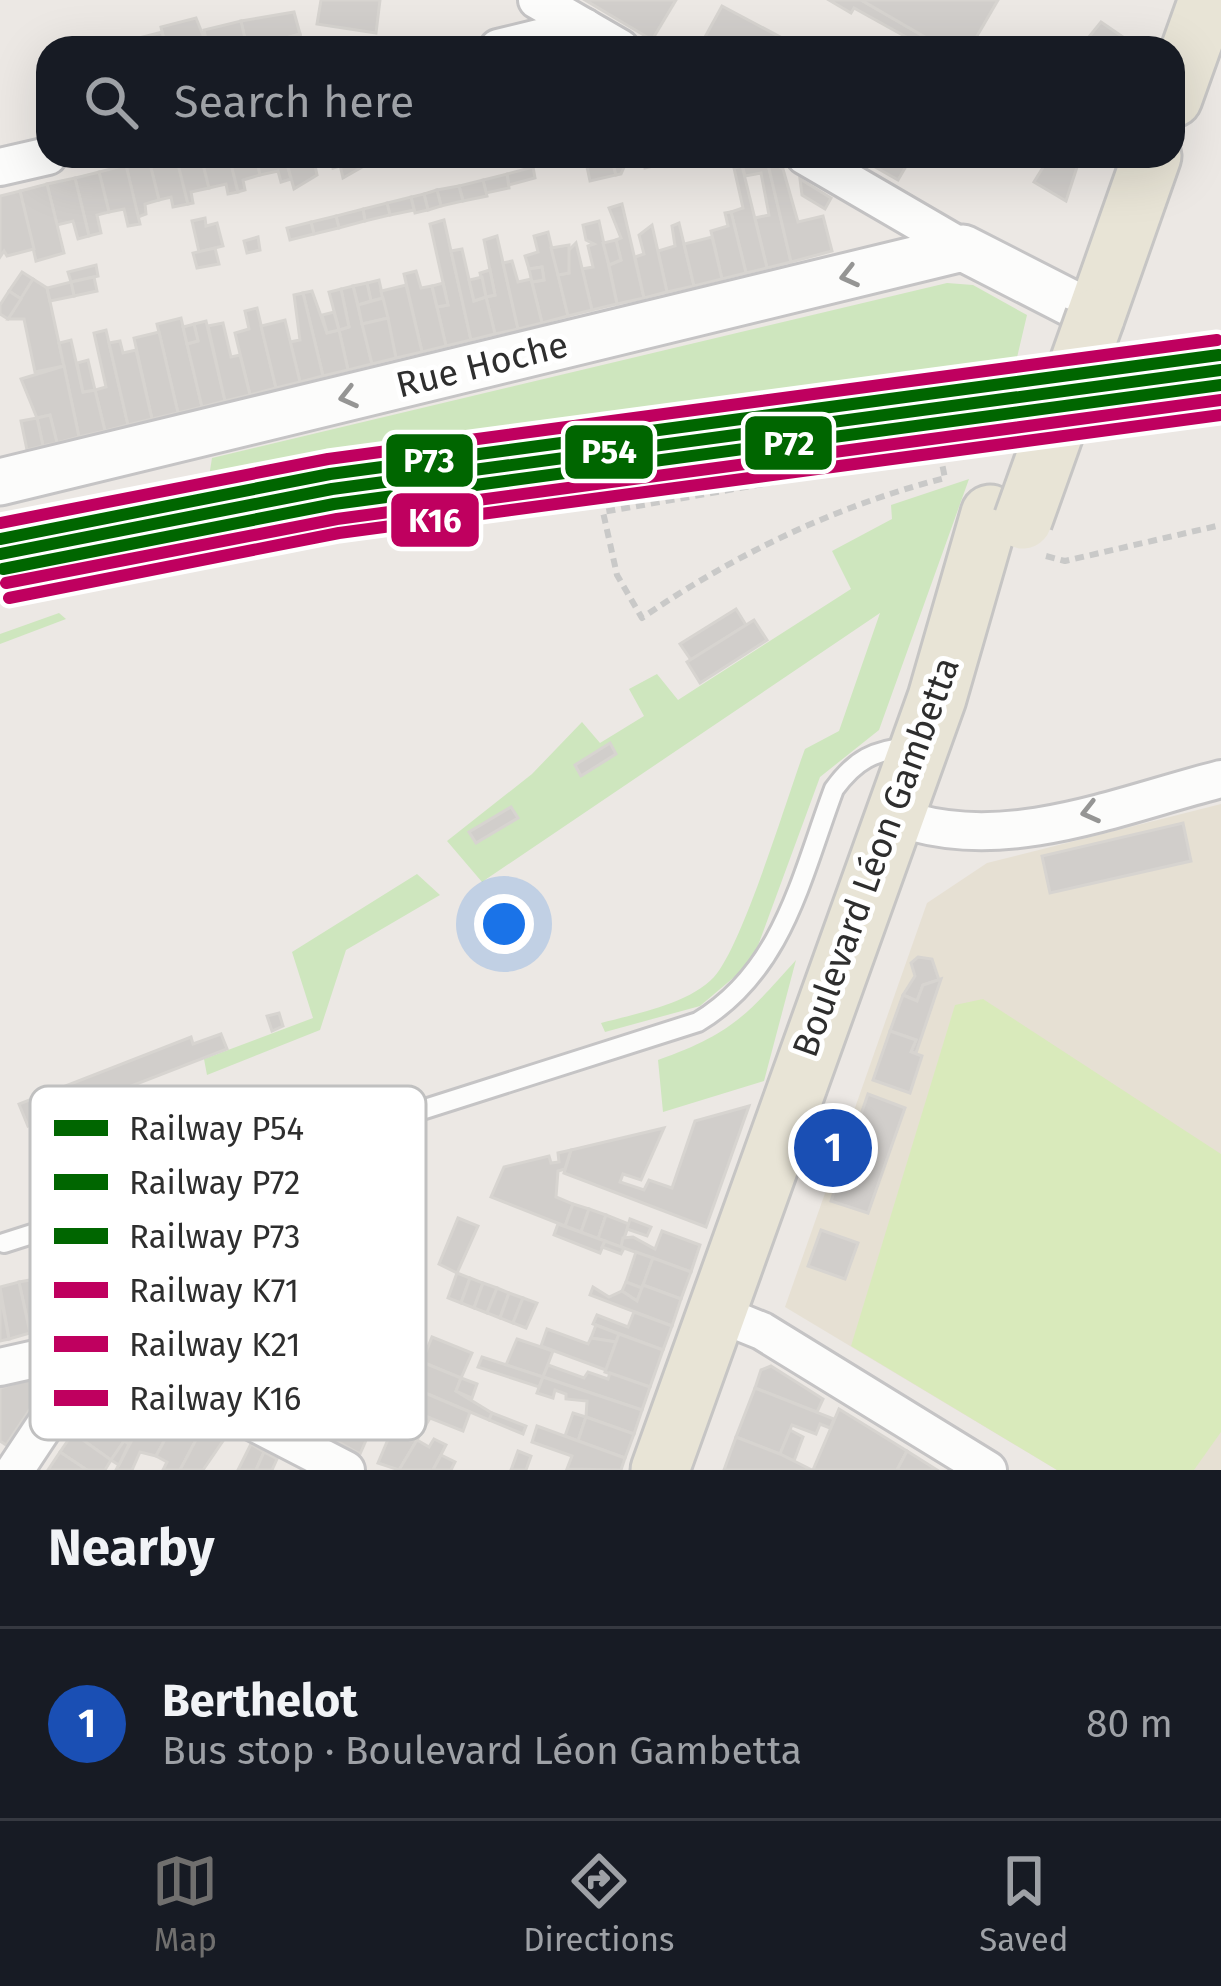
<!DOCTYPE html>
<html lang="en">
<head>
<meta charset="utf-8">
<style>
  body { margin:0; font-family:"Fira Sans",sans-serif; background:#242831; color:#f1f3f6 }
  .you { position:absolute; left:504px; top:924px; width:42px; height:42px; margin:-30px; border:9px solid #fff; border-radius:50%; background:#1a73e8; box-shadow:0 0 0 18px #1a73e833 }
  .badge { display:grid; place-items:center; width:78px; height:78px; border-radius:50%; background:#706f6e; color:#fff; font-size:39px; font-weight:700 }
  .pin { position:absolute; translate:-50% -50%; border:6px solid #fff; box-shadow:0 3px 12px #0006 }
  .list { margin:0; padding:0; list-style:none }
  h2 { display:flex; justify-content:space-between; align-items:center; height:156px; margin:0; padding:0 48px; font-size:51px }
  h2 small { font-size:39px; font-weight:400; color:#9ea1a6 }
  .list li { display:grid; grid-template-columns:78px 1fr auto; gap:36px; align-items:center; box-sizing:border-box; height:192px; padding:0 48px; border-top:3px solid #363941 }
  .list b { display:block; font-size:45px; white-space:nowrap }
  .list p { margin:0; font-size:39px; white-space:nowrap; color:#9ea1a6 }
  .list em { font-size:39px; font-style:normal; color:#9ea1a6 }
  .icon { flex:none; width:66px; height:66px; fill:none; stroke:currentColor; stroke-width:2; stroke-linecap:round; stroke-linejoin:round }
  .map { position:relative; flex:none; width:1221px; height:1470px; overflow:hidden }
  .search { position:absolute; background:#171b24; box-shadow:0 12px 48px #0002; left:36px; right:36px; top:36px; height:132px; display:flex; align-items:center; gap:30px; box-sizing:border-box; padding:0 42px; border-radius:36px; color:#9ea1a6; font-size:45px }
  .sheet { height:348px; background:#171b24 }
  nav { display:flex; justify-content:space-around; align-items:center; box-sizing:border-box; height:168px; border-top:3px solid #363941; background:#171b24; font-size:33px; color:#9ea1a6 }
  nav a { display:grid; justify-items:center; gap:6px }
  nav .on { color:#706f6e }
  .map>svg:first-child { display:block }
</style>
</head>
<body>
<div class="map">
<svg width="1221" height="1470" viewBox="0 0 1221 1470">
  <rect width="100%" height="100%" fill="#ece8e4"/>
  <!-- education -->
  <polygon fill="#e6e0d3" points="1221,804 1221,1470 1057,1470 785,1307 927,903 987,863"/>
  <!-- green -->
  <g fill="#cee6be">
    <polygon points="947,283 973,285 1027,315 1015,366 879,380 208,483 212,458"/>
    <path d="M969 479 879 730 820 777 752 962 700 1006 605 1032 601 1023C635 1014 689 1004 714 977 743 945 787 797 805 749L839 731 880 613 482 882 447 841 532 774 582 722 600 743 644 716 629 689 657 674 678 700 851 589 832 551 892 519 891 505Z"/>
    <polygon points="59,613 66,619 0,644 0,634"/>
    <polygon points="417,874 440,895 346,950 320,1030 207,1075 204,1059 313,1018 292,952"/>
    <path d="M796 960 764 1081 663 1112 658 1060C731 1034 746 1016 796 960Z"/>
  </g>
  <!-- pitch -->
  <polygon fill="#d9eabb" points="983,999 1221,1154 1221,1432 1194,1470 1057,1470 851,1346 955,1005"/>
  <!-- building -->
  <g fill="#d1cecb" stroke="#d7d4d0" stroke-width="3">
    <polygon points="321,0 380,0 376,33 317,24"/>
    <polygon points="585,0 676,0 652,40"/>
    <polygon points="829,0 861,0 944,48 926,48 854,8 851,13"/>
    <polygon points="861,0 998,0 970,48 944,48"/>
    <polygon points="722,6 801,48 699,48"/>
    <polygon points="294,12 300,34 286,38 288,48 247,48 241,21"/>
    <polygon points="196,18 208,48 166,48 161,27"/>
    <polygon points="241,21 247,48 208,48 204,30"/>
    <polygon points="1101,22 1123,37 1119,48 1080,48"/>
    <polygon points="162,32 166,48 125,48 123,42"/>
    <polygon points="300,34 303,48 288,48 286,38"/>
    <polygon points="176,156 188,204 173,207 171,197 159,200 149,160"/>
    <polygon points="176,156 201,156 209,188 191,192 193,203 188,204"/>
    <polygon points="201,156 229,156 238,192 228,194 226,184 209,188"/>
    <polygon points="229,156 256,156 260,175 243,180 245,190 238,192"/>
    <polygon points="256,156 285,156 291,179 281,182 278,171 260,175"/>
    <polygon points="285,156 313,156 317,175 294,189"/>
    <polygon points="313,156 338,156 340,166 333,168 331,158 314,162"/>
    <polygon points="338,156 367,156 369,163 343,178"/>
    <polygon points="611,156 616,175 590,181 586,162"/>
    <polygon points="611,156 629,156 621,174 616,175"/>
    <polygon points="643,156 665,156 667,163 645,168"/>
    <polygon points="740,156 767,160 791,262 767,268 755,218 769,215 761,173 745,176"/>
    <polygon points="856,156 912,156 898,180"/>
    <polygon points="1050,156 1077,167 1066,201 1034,182"/>
    <polygon points="149,160 159,200 145,204 146,214 138,217 126,165"/>
    <polygon points="767,160 783,169 798,222 823,216 832,251 791,262"/>
    <polygon points="126,165 140,224 128,226 124,209 109,212 99,172"/>
    <polygon points="742,166 767,268 746,273 731,212 743,208 734,168"/>
    <polygon points="533,167 535,178 509,185 507,174"/>
    <polygon points="99,172 109,212 97,215 101,233 89,236 75,178"/>
    <polygon points="507,174 509,188 486,193 483,180"/>
    <polygon points="75,178 89,236 78,239 73,221 57,225 47,184"/>
    <polygon points="800,179 831,198 825,209 802,195"/>
    <polygon points="483,180 487,196 463,201 459,186"/>
    <polygon points="47,184 64,253 36,261 20,191"/>
    <polygon points="459,186 463,201 441,206 437,190"/>
    <polygon points="437,190 441,206 428,210 424,194"/>
    <polygon points="20,191 34,249 7,256 4,251 0,257 0,196"/>
    <polygon points="424,194 428,210 415,213 411,197"/>
    <polygon points="411,197 414,210 390,215 387,203"/>
    <polygon points="387,203 390,215 365,221 363,209"/>
    <polygon points="622,204 644,298 617,304 609,265 621,260 616,240 621,238 609,208"/>
    <polygon points="363,209 365,221 339,228 336,216"/>
    <polygon points="731,212 746,273 722,279 711,231 728,226 725,213"/>
    <polygon points="336,216 339,228 314,234 311,222"/>
    <polygon points="205,218 206,226 217,223 223,246 199,252 192,221"/>
    <polygon points="444,220 471,340 446,346 437,307 448,305 430,224"/>
    <polygon points="599,221 617,304 592,310 582,269 593,267 588,246 594,244 586,240 583,225"/>
    <polygon points="311,222 314,234 290,240 287,228"/>
    <polygon points="679,223 694,286 667,292 658,251 675,246 672,226"/>
    <polygon points="652,225 667,292 644,298 635,257 644,254 639,235"/>
    <polygon points="548,232 568,316 542,323 532,282 544,280 542,267 529,269 525,256 538,252 534,236"/>
    <polygon points="497,236 518,329 495,334 486,297 495,295 484,240"/>
    <polygon points="258,237 260,250 247,253 244,241"/>
    <polygon points="712,237 722,279 694,286 684,244"/>
    <polygon points="616,240 621,260 609,265 603,243"/>
    <polygon points="576,243 592,310 568,316 558,275 569,273 566,253"/>
    <polygon points="569,245 569,273 558,275 551,248"/>
    <polygon points="215,248 219,264 197,268 193,253"/>
    <polygon points="462,249 474,301 486,297 495,334 471,340 451,251"/>
    <polygon points="512,261 518,282 531,279 542,323 518,329 503,263"/>
    <polygon points="96,265 98,276 71,282 68,272"/>
    <polygon points="542,267 544,280 532,282 529,269"/>
    <polygon points="490,270 495,295 486,297 480,273"/>
    <polygon points="416,271 421,288 432,286 446,346 422,352 404,274"/>
    <polygon points="22,272 33,279 21,299 9,291"/>
    <polygon points="94,277 97,291 74,296 71,282"/>
    <polygon points="482,277 486,297 474,301 469,280"/>
    <polygon points="33,279 47,288 64,366 35,372 24,319 8,319"/>
    <polygon points="379,280 383,298 371,301 367,283"/>
    <polygon points="71,282 74,296 50,301 47,288"/>
    <polygon points="367,283 371,301 358,305 353,286"/>
    <polygon points="443,283 448,305 437,307 432,286"/>
    <polygon points="406,285 422,352 396,358 381,291"/>
    <polygon points="353,286 372,364 348,370 339,330 349,327 341,289"/>
    <polygon points="341,289 349,327 339,330 329,292"/>
    <polygon points="9,291 21,299 8,319 0,314 0,305"/>
    <polygon points="312,291 327,333 339,330 348,370 323,376 303,293"/>
    <polygon points="303,293 323,376 300,382 290,342 300,340 294,295"/>
    <polygon points="383,298 388,318 362,324 358,305"/>
    <polygon points="257,308 276,388 250,395 235,333 249,329 245,311"/>
    <polygon points="334,312 339,330 327,333 322,315"/>
    <polygon points="181,318 202,407 178,413 157,324"/>
    <polygon points="388,318 396,358 372,364 362,324"/>
    <polygon points="285,320 300,382 276,388 261,326"/>
    <polygon points="206,321 225,401 202,407 187,344 198,341 194,324"/>
    <polygon points="223,323 231,357 240,355 250,395 225,401 208,326"/>
    <polygon points="194,324 198,341 187,344 183,327"/>
    <polygon points="106,330 128,425 105,431 95,390 106,387 94,333"/>
    <polygon points="159,332 178,413 152,419 134,338"/>
    <polygon points="71,340 83,392 95,390 105,431 79,437 59,343"/>
    <polygon points="120,341 123,353 136,350 152,419 128,425 109,343"/>
    <polygon points="88,360 95,390 83,392 77,363"/>
    <polygon points="64,366 79,437 57,443 50,415 37,418 21,379"/>
    <polygon points="50,415 57,443 43,446 37,418"/>
    <polygon points="37,418 43,446 27,450 21,421"/>
    <polygon points="736,609 746,625 691,660 680,644"/>
    <polygon points="754,620 767,640 700,683 687,662"/>
    <polygon points="610,743 616,754 581,776 575,765"/>
    <polygon points="511,807 518,818 476,843 469,832"/>
    <polygon points="1183,823 1191,861 1050,893 1042,856"/>
    <polygon points="918,957 932,959 939,980 923,985 917,1001 903,995 915,976 911,963"/>
    <polygon points="941,979 916,1053 911,1052 916,1040 890,1031 903,995 917,1001 923,985"/>
    <polygon points="279,1013 283,1026 272,1031 267,1016"/>
    <polygon points="890,1031 916,1040 911,1052 922,1056 910,1093 873,1080"/>
    <polygon points="221,1034 227,1049 28,1126 19,1104 191,1037 193,1044"/>
    <polygon points="868,1094 905,1108 868,1213 831,1201"/>
    <polygon points="749,1106 706,1227 564,1173 571,1150 664,1128 641,1180 623,1174 620,1182 644,1190 649,1180 672,1188 695,1121"/>
    <polygon points="571,1150 565,1169 558,1171 556,1197 573,1204 565,1226 491,1197 504,1167 549,1156 551,1163 559,1162 558,1153"/>
    <polygon points="573,1204 589,1209 581,1232 565,1226"/>
    <polygon points="589,1209 606,1215 598,1239 581,1232"/>
    <polygon points="606,1215 629,1224 621,1247 598,1239"/>
    <polygon points="458,1218 478,1226 457,1273 439,1264"/>
    <polygon points="630,1219 651,1227 647,1236 627,1229"/>
    <polygon points="558,1224 605,1241 600,1253 554,1235"/>
    <polygon points="821,1230 858,1243 845,1279 808,1266"/>
    <polygon points="662,1231 700,1245 691,1272 621,1247 623,1238 633,1237 655,1249"/>
    <polygon points="605,1241 624,1248 621,1254 602,1247"/>
    <polygon points="636,1252 653,1258 642,1288 626,1282"/>
    <polygon points="653,1258 691,1272 681,1299 643,1285"/>
    <polygon points="457,1273 470,1278 461,1303 448,1298"/>
    <polygon points="470,1278 483,1283 474,1308 461,1303"/>
    <polygon points="30,1280 34,1298 43,1296 51,1328 30,1333 19,1282"/>
    <polygon points="19,1282 30,1333 9,1339 0,1287"/>
    <polygon points="626,1282 642,1288 637,1301 622,1291"/>
    <polygon points="483,1283 497,1288 487,1313 474,1308"/>
    <polygon points="643,1285 681,1299 672,1326 590,1295 593,1287 609,1297 622,1291 637,1301"/>
    <polygon points="497,1288 509,1293 500,1318 487,1313"/>
    <polygon points="0,1293 9,1339 0,1341"/>
    <polygon points="509,1293 523,1298 513,1323 500,1318"/>
    <polygon points="523,1298 537,1303 526,1328 513,1323"/>
    <polygon points="634,1312 672,1326 663,1350 593,1324 597,1315 628,1327"/>
    <polygon points="596,1325 619,1334 616,1342 591,1338"/>
    <polygon points="547,1329 588,1344 591,1338 616,1342 606,1370 541,1346"/>
    <polygon points="619,1334 663,1350 650,1387 605,1372"/>
    <polygon points="432,1337 472,1353 461,1378 422,1362"/>
    <polygon points="517,1339 553,1351 543,1377 506,1365"/>
    <polygon points="482,1357 543,1377 539,1387 478,1367"/>
    <polygon points="422,1362 461,1378 456,1391 492,1413 489,1420 411,1387"/>
    <polygon points="548,1365 584,1378 588,1372 608,1379 610,1373 650,1387 642,1410 543,1377"/>
    <polygon points="771,1366 823,1399 817,1412 755,1388 761,1370"/>
    <polygon points="38,1376 46,1385 6,1445 0,1441 0,1388"/>
    <polygon points="367,1376 389,1388 360,1454 335,1440 354,1401 365,1407 374,1391 363,1385"/>
    <polygon points="122,1377 156,1395 129,1444 85,1413 107,1381"/>
    <polygon points="543,1377 642,1410 634,1434 586,1417 587,1401 566,1399 566,1394 555,1390 553,1398 537,1393"/>
    <polygon points="461,1378 477,1384 472,1398 456,1391"/>
    <polygon points="411,1387 470,1412 463,1431 402,1407"/>
    <polygon points="755,1388 834,1419 830,1428 820,1424 816,1434 792,1425 780,1454 736,1437"/>
    <polygon points="156,1395 182,1408 156,1456 140,1452 132,1470 116,1470"/>
    <polygon points="182,1408 206,1421 180,1470 163,1470 167,1462 156,1456"/>
    <polygon points="839,1409 907,1451 897,1470 813,1470"/>
    <polygon points="85,1413 124,1441 111,1460 73,1433"/>
    <polygon points="416,1413 430,1418 399,1470 378,1463 395,1423 409,1429"/>
    <polygon points="492,1413 526,1426 523,1434 489,1420"/>
    <polygon points="573,1413 586,1417 578,1441 565,1436"/>
    <polygon points="586,1417 634,1434 625,1458 578,1441"/>
    <polygon points="206,1421 229,1432 203,1470 180,1470"/>
    <polygon points="537,1426 625,1458 621,1470 567,1469 572,1456 532,1442"/>
    <polygon points="790,1430 803,1437 794,1461 780,1454"/>
    <polygon points="73,1433 111,1460 105,1470 87,1470 60,1452"/>
    <polygon points="736,1437 780,1454 812,1470 724,1470"/>
    <polygon points="434,1439 446,1445 433,1470 399,1470 417,1440 429,1447"/>
    <polygon points="124,1441 129,1444 119,1465 111,1460"/>
    <polygon points="251,1444 264,1452 256,1470 238,1470"/>
    <polygon points="518,1451 531,1456 526,1470 511,1470"/>
    <polygon points="907,1451 937,1470 897,1470"/>
    <polygon points="60,1452 87,1470 48,1470"/>
    <polygon points="264,1452 277,1459 272,1470 256,1470"/>
    <polygon points="441,1455 455,1462 451,1470 433,1470"/>
  </g>
  <g fill="none" stroke-linecap="round" stroke-linejoin="round">
    <defs>
      <path id="service" d="M4 1243 698 1022C783 971 801 877 834 789 855 760 874 750 910 747"/>
      <g id="minor">
        <polyline points="537,0 620,48"/>
        <polyline points="498,48 584,27"/>
        <polyline points="805,156 963,248"/>
        <polyline points="0,167 48,156"/>
        <path d="M916 823C1016 850 1123 804 1221 779"/>
        <polyline points="715,1312 762,1331 988,1470"/>
        <polyline points="0,1367 98,1345 110,1348 346,1470"/>
        <polyline points="15,1470 98,1345"/>
      </g>
      <polyline id="tertiary" points="0,482 963,248 1096,316"/>
      <g id="primary">
        <polyline points="1173,98 1208,0"/>
        <polyline points="1095,318 1152,156"/>
        <polyline points="660,1470 937,698 990,514"/>
      </g>
    </defs>
    <!-- service casing -->
    <use href="#service" stroke="#c5c4c5" stroke-width="24"/>
    <!-- minor casing -->
    <use href="#minor" stroke="#c5c4c5" stroke-width="42"/>
    <!-- tertiary casing -->
    <use href="#tertiary" stroke="#c5c4c5" stroke-width="51"/>
    <!-- primary casing -->
    <use href="#primary" stroke="#c6c5c4" stroke-width="63"/>
    <!-- path -->
    <g stroke="#c9c9c8" stroke-width="6" stroke-dasharray="9 6" stroke-linecap="butt">
      <polyline points="1113,400 1221,386"/>
      <path d="M920 426 923 456 940 454 945 478C836 506 735 554 642 618L617 575 603 512 923 456"/>
      <path d="M89 548C396 490 707 452 1016 412"/>
      <polyline points="1046,556 1065,561 1221,525"/>
    </g>
    <!-- service -->
    <use href="#service" stroke="#fcfcfb" stroke-width="18"/>
    <!-- minor -->
    <use href="#minor" stroke="#fcfcfb" stroke-width="36"/>
    <!-- tertiary -->
    <use href="#tertiary" stroke="#fcfcfb" stroke-width="45"/>
    <!-- primary -->
    <use href="#primary" stroke="#e8e4d6" stroke-width="57"/>
    <defs>
      <polyline id="primary-bridge" points="1023,520 1095,318"/>
    </defs>
    <!-- primary-bridge casing -->
    <use href="#primary-bridge" stroke="#c6c5c4" stroke-width="63" stroke-linecap="butt"/>
    <!-- primary-bridge -->
    <use href="#primary-bridge" stroke="#e8e4d6" stroke-width="57"/>
    <defs>
      <polyline id="rail-1" points="0,554 332,489 1221,370"/>
      <polyline id="rail-2" points="3,569 334,504 1221,385"/>
      <polyline id="rail-3" points="0,539 330,474 1219,355"/>
      <polyline id="rail-4" points="6,583 337,519 1221,400"/>
      <polyline id="rail-5" points="0,523 328,459 1217,340"/>
      <polyline id="rail-6" points="9,598 339,533 1221,415"/>
    </defs>
    <!-- rail-1 casing -->
    <use href="#rail-1" stroke="#fff" stroke-width="21"/>
    <!-- rail-2 casing -->
    <use href="#rail-2" stroke="#fff" stroke-width="21"/>
    <!-- rail-3 casing -->
    <use href="#rail-3" stroke="#fff" stroke-width="21"/>
    <!-- rail-4 casing -->
    <use href="#rail-4" stroke="#fff" stroke-width="21"/>
    <!-- rail-5 casing -->
    <use href="#rail-5" stroke="#fff" stroke-width="21"/>
    <!-- rail-6 casing -->
    <use href="#rail-6" stroke="#fff" stroke-width="21"/>
    <!-- rail-1 -->
    <use href="#rail-1" stroke="#060" stroke-width="12"/>
    <!-- rail-2 -->
    <use href="#rail-2" stroke="#060" stroke-width="12"/>
    <!-- rail-3 -->
    <use href="#rail-3" stroke="#060" stroke-width="12"/>
    <!-- rail-4 -->
    <use href="#rail-4" stroke="#bf005f" stroke-width="12"/>
    <!-- rail-5 -->
    <use href="#rail-5" stroke="#bf005f" stroke-width="12"/>
    <!-- rail-6 -->
    <use href="#rail-6" stroke="#bf005f" stroke-width="12"/>
  </g>
  <!-- one-way arrows -->
  <defs><path id="oneway-chevron" d="M-2-3.5L2.5 0L-2 3.5" fill="none" stroke-width="1.6" stroke-linecap="round" stroke-linejoin="round" transform="scale(3)"/></defs>
  <g stroke="#959594">
    <use href="#oneway-chevron" transform="translate(849 276) rotate(166)"/>
    <use href="#oneway-chevron" transform="translate(348 397) rotate(166)"/>
    <use href="#oneway-chevron" transform="translate(1090 812) rotate(166)"/>
  </g>
  <g text-anchor="middle" dominant-baseline="central" stroke-width="10" stroke-linejoin="round" paint-order="stroke">
    <!-- street labels -->
    <g font-size="36" fill="#2e2e2e" stroke="#fff">
      <text transform="translate(482 365) rotate(-14)">Rue Hoche</text>
      <text transform="translate(876 857) rotate(-70)">Boulevard Léon Gambetta</text>
    </g>
  </g>
  <!-- legend -->
  <rect x="30" y="1086" width="396" height="354" rx="18" fill="#fff" stroke="#c0c0c0" stroke-width="3"/>
  <rect x="54" y="1120" width="54" height="16" fill="#060"/>
  <rect x="54" y="1174" width="54" height="16" fill="#060"/>
  <rect x="54" y="1228" width="54" height="16" fill="#060"/>
  <rect x="54" y="1282" width="54" height="16" fill="#bf005f"/>
  <rect x="54" y="1336" width="54" height="16" fill="#bf005f"/>
  <rect x="54" y="1390" width="54" height="16" fill="#bf005f"/>
  <g font-size="33" fill="#2e2e2e">
    <text x="129" y="1140">Railway P54</text>
    <text x="129" y="1194">Railway P72</text>
    <text x="129" y="1248">Railway P73</text>
    <text x="129" y="1302">Railway K71</text>
    <text x="129" y="1356">Railway K21</text>
    <text x="129" y="1410">Railway K16</text>
  </g>
  <g stroke="#fff" stroke-width="4.5">
    <rect x="743" y="414" width="91" height="58" rx="12" fill="#060"/>
    <rect x="563" y="423" width="92" height="58" rx="12" fill="#060"/>
    <rect x="384" y="432" width="91" height="57" rx="12" fill="#060"/>
    <rect x="389" y="491" width="92" height="58" rx="12" fill="#bf005f"/>
  </g>
  <g font-size="33" text-anchor="middle" font-weight="bold" fill="#fff">
    <text x="789" y="455">P72</text>
    <text x="609" y="463">P54</text>
    <text x="429" y="472">P73</text>
    <text x="435" y="532">K16</text>
  </g>
</svg>
<div class="you"></div>
<div class="pin badge" style="left:833px;top:1148px;background:#1a4fb4">1</div>
<div class="search"><svg class="icon" aria-label="search" viewBox="0 0 24 24"><circle cx="10" cy="10" r="6"/><path d="M15 15l6 6"/></svg>Search here</div>
</div>
<section class="sheet">
<h2>Nearby<small></small></h2>
<ul class="list">
<li><span class="badge" style="background:#1a4fb4">1</span><div><b>Berthelot</b><p>Bus stop · Boulevard Léon Gambetta</p></div><em>80 m</em></li>
</ul>
</section>
<nav>
<a class="on"><svg class="icon" aria-label="map" viewBox="0 0 24 24"><path d="M3 6l6-2 6 2 6-2v14l-6 2-6-2-6 2zM9 4v14M15 6v14"/></svg>Map</a>
<a><svg class="icon" aria-label="directions" viewBox="0 0 24 24"><path d="M12 3l9 9-9 9-9-9zM9 14v-3h6M13 9l2 2-2 2"/></svg>Directions</a>
<a><svg class="icon" aria-label="saved" viewBox="0 0 24 24"><path d="M7 4h10v16l-5-4-5 4z"/></svg>Saved</a>
</nav>
</body>
</html>
